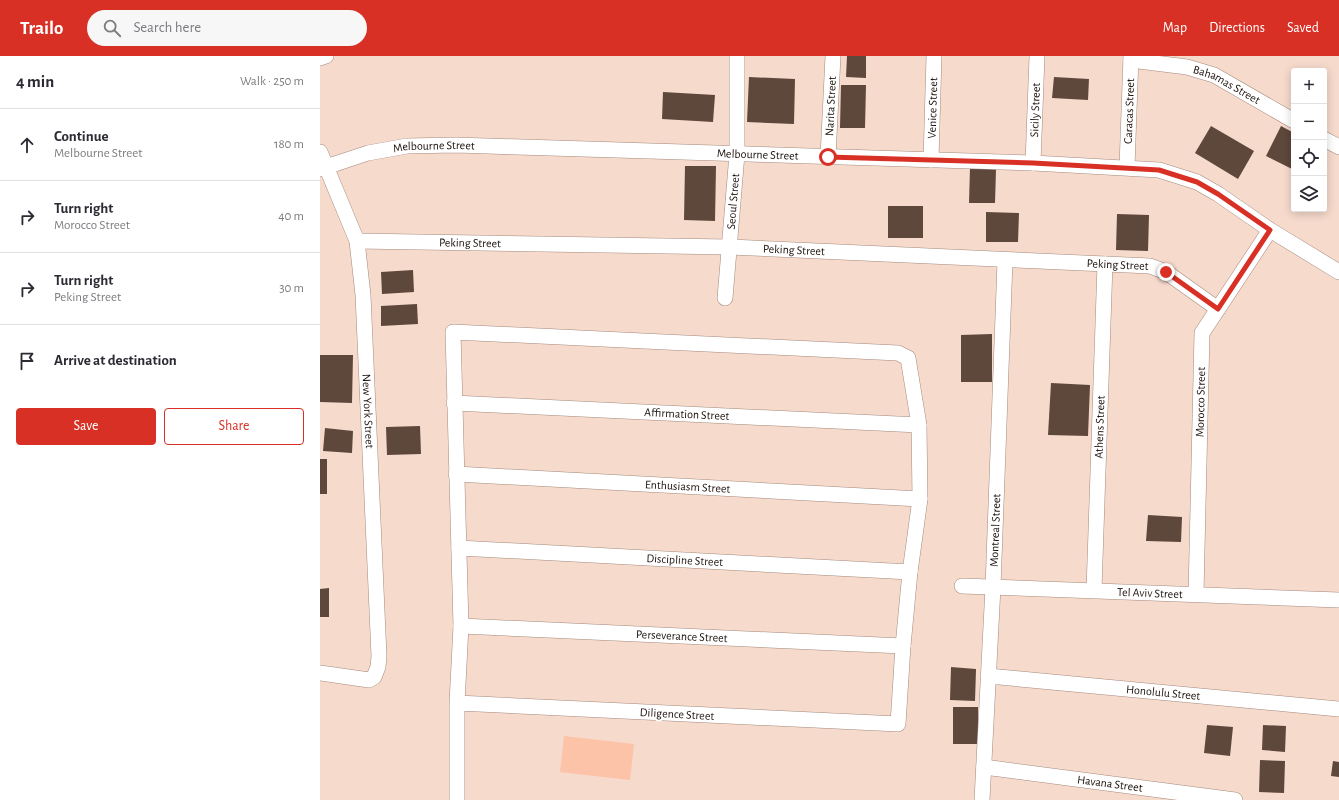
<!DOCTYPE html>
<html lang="en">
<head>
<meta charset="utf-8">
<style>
  body { margin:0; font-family:"Alegreya Sans",sans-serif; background:#f7f7f7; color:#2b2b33 }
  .controls { position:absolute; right:12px; top:12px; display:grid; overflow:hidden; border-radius:4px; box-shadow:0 2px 10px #0003 }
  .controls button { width:36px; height:36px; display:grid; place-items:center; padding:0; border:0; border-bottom:1px solid #e1e1e2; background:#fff; color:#2b2b33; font:20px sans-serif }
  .stop { position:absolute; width:12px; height:12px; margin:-9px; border:3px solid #d93025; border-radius:50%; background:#fff }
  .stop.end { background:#d93025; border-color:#fff; box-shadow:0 1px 4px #0008 }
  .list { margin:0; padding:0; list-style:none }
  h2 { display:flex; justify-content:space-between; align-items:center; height:52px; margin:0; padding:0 16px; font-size:17px }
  h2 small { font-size:13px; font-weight:400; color:#7c7c81 }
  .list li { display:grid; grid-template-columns:26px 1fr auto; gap:12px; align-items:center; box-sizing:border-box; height:72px; padding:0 16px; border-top:1px solid #e1e1e2 }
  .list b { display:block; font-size:15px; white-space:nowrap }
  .list p { margin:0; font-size:13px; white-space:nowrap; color:#7c7c81 }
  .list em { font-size:13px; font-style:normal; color:#7c7c81 }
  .actions { display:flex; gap:8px; padding:12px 16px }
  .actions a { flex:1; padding:9px 0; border:1px solid #d93025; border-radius:4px; text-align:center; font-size:14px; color:#d93025 }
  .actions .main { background:#d93025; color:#fff }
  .icon { flex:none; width:22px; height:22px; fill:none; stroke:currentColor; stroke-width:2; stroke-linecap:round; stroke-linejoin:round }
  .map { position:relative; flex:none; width:1019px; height:744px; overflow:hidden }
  header { display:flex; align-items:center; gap:24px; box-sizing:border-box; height:56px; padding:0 20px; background:#d93025; color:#fff }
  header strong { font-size:19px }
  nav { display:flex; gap:22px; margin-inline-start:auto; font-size:14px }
  .search { width:280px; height:36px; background:#f7f7f7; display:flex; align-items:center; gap:10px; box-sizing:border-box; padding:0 14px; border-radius:22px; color:#7c7c81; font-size:15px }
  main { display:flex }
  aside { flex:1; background:#fff }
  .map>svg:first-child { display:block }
</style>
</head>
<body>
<header>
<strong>Trailo</strong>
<div class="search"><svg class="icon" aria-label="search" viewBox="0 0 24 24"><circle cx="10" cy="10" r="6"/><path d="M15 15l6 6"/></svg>Search here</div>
<nav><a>Map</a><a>Directions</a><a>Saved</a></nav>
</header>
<main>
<aside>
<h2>4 min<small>Walk · 250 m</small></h2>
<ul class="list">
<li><svg class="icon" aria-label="ahead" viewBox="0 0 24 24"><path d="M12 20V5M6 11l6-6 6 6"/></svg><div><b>Continue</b><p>Melbourne Street</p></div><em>180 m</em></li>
<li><svg class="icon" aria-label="right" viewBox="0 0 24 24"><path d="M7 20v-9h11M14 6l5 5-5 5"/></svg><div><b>Turn right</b><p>Morocco Street</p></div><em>40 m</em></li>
<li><svg class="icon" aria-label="right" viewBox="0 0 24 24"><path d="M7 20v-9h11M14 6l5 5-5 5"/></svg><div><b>Turn right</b><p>Peking Street</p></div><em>30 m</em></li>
<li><svg class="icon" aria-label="arrive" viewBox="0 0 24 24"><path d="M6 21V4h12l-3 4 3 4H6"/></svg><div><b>Arrive at destination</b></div></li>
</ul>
<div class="actions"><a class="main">Save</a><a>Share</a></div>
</aside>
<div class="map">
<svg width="1019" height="744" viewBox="0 0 1019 744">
  <rect width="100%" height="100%" fill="#f6dacc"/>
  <!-- green -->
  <polygon fill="#fcc3a8" points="244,680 314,688 310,724 240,716"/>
  <!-- building -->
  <g fill="#5e473b">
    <polygon points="527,0 546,0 546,22 526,21"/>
    <polygon points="429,21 475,23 474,68 427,66"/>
    <polygon points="734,21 769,23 768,44 732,42"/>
    <polygon points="521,29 546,29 545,72 520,72"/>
    <polygon points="343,36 395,39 393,66 342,63"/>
    <polygon points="891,70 934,95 918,123 875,97"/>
    <polygon points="961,70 974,77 974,114 946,100"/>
    <polygon points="365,110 396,110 395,165 364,164"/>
    <polygon points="650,112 676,113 675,147 649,147"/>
    <rect x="568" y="150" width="35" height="32"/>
    <polygon points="666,156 699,157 698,186 666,186"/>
    <polygon points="797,158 829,159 828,195 796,194"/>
    <polygon points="93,214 94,236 62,238 61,216"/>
    <polygon points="97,248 98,268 61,270 61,250"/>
    <polygon points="672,278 672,326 641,326 641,279"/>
    <polygon points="0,299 33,299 32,347 0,346"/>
    <polygon points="731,327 770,329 768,380 728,379"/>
    <polygon points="100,370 101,398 67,399 66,371"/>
    <polygon points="5,372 33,375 32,397 3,395"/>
    <rect x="0" y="403" width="7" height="35"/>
    <polygon points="828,459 862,461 861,486 826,485"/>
    <polygon points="9,532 9,561 0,561 0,533"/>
    <polygon points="631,611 656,613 655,645 630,644"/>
    <rect x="633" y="651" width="25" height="37"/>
    <polygon points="887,669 913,671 910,700 884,697"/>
    <polygon points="943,669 966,670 965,696 942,694"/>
    <polygon points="940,704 965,705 964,737 939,736"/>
    <polygon points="1013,705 1019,706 1019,721 1011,720"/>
  </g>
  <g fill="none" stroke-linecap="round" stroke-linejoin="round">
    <defs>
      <g id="minor">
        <polyline points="0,2 6,0"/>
        <path id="s1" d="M811 4 867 11 894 19 974 65"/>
        <polyline points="1004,83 1019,91"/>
        <path id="s2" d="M0 96 37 185 43 239 59 600 58 611 54 621 49 624 0 617"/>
        <path id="s3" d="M508 101 513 0"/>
        <path id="s4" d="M611 104 614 0"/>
        <path id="s5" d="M713 107 717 0"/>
        <path id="s6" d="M807 111 811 0"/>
        <path id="s7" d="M0 113 48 97 87 90 136 89 713 107 839 114 877 126 898 138 950 174 1019 216"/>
        <path id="s8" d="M37 185 410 191 830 210 846 216 898 253"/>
        <path id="s9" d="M405 242 417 98V0"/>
        <path id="s10" d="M134 347 599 369"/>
        <path id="s11" d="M136 418 600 443"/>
        <path id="s12" d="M139 492 590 516"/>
        <path id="s13" d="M642 530 1019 544"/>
        <path id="s14" d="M774 534 785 208"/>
        <path id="s15" d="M876 538 882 277 950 174"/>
        <path id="s16" d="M141 570 583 590"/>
        <path id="s17" d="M668 620 1019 653"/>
        <path id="s18" d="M664 711 915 744"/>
        <polyline points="137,744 137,647 141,570 133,276 578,297 588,302 599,369 600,443 590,516 583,590 578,668 137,647"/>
        <path id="s19" d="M662 744 673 531 685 205"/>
      </g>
    </defs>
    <!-- minor casing -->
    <use href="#minor" stroke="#a48a7d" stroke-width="16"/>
    <!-- minor -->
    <use href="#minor" stroke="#fff" stroke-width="15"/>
  </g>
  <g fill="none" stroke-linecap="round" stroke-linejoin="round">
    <!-- route -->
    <polyline stroke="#d93025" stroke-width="5" points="508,101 713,107 839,114 877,126 898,138 950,174 898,253 846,216"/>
  </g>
  <g text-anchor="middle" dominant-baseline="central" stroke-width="4" stroke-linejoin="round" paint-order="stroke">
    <!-- street labels -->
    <g font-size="12" fill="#1b110c" stroke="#fff">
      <text stroke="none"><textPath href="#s1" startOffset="100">Bahamas Street</textPath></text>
      <text stroke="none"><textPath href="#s3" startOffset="51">Narita Street</textPath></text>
      <text stroke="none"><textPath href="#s4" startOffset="52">Venice Street</textPath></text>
      <text stroke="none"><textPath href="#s5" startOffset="53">Sicily Street</textPath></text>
      <text stroke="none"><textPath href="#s6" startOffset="56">Caracas Street</textPath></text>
      <text stroke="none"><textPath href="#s7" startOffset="117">Melbourne Street</textPath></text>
      <text stroke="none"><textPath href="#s7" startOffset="441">Melbourne Street</textPath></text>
      <text stroke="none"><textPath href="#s9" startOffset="97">Seoul Street</textPath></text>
      <text stroke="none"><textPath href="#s8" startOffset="113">Peking Street</textPath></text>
      <text stroke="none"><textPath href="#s8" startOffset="437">Peking Street</textPath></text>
      <text stroke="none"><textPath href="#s8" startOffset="761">Peking Street</textPath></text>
      <text stroke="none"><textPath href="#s15" startOffset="192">Morocco Street</textPath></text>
      <text stroke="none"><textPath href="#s2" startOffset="267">New York Street</textPath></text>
      <text stroke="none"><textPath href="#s10" startOffset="233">Affirmation Street</textPath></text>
      <text stroke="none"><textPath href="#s14" startOffset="163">Athens Street</textPath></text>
      <text stroke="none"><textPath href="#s11" startOffset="232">Enthusiasm Street</textPath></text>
      <text stroke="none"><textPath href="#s19" startOffset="270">Montreal Street</textPath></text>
      <text stroke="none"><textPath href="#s12" startOffset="226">Discipline Street</textPath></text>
      <text stroke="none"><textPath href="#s13" startOffset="188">Tel Aviv Street</textPath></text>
      <text stroke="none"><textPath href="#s16" startOffset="221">Perseverance Street</textPath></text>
      <text stroke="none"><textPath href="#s17" startOffset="176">Honolulu Street</textPath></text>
      <text transform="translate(357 658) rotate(3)">Diligence Street</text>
      <text stroke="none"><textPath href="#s18" startOffset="127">Havana Street</textPath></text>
    </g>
  </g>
</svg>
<div class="controls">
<button>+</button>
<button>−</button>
<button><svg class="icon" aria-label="locate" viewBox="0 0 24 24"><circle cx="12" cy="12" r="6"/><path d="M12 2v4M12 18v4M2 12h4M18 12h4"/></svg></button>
<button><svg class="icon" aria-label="layers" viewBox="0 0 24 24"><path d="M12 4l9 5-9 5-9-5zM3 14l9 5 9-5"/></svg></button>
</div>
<div class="stop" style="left:508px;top:101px"></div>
<div class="stop end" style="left:846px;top:216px"></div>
</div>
</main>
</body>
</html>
